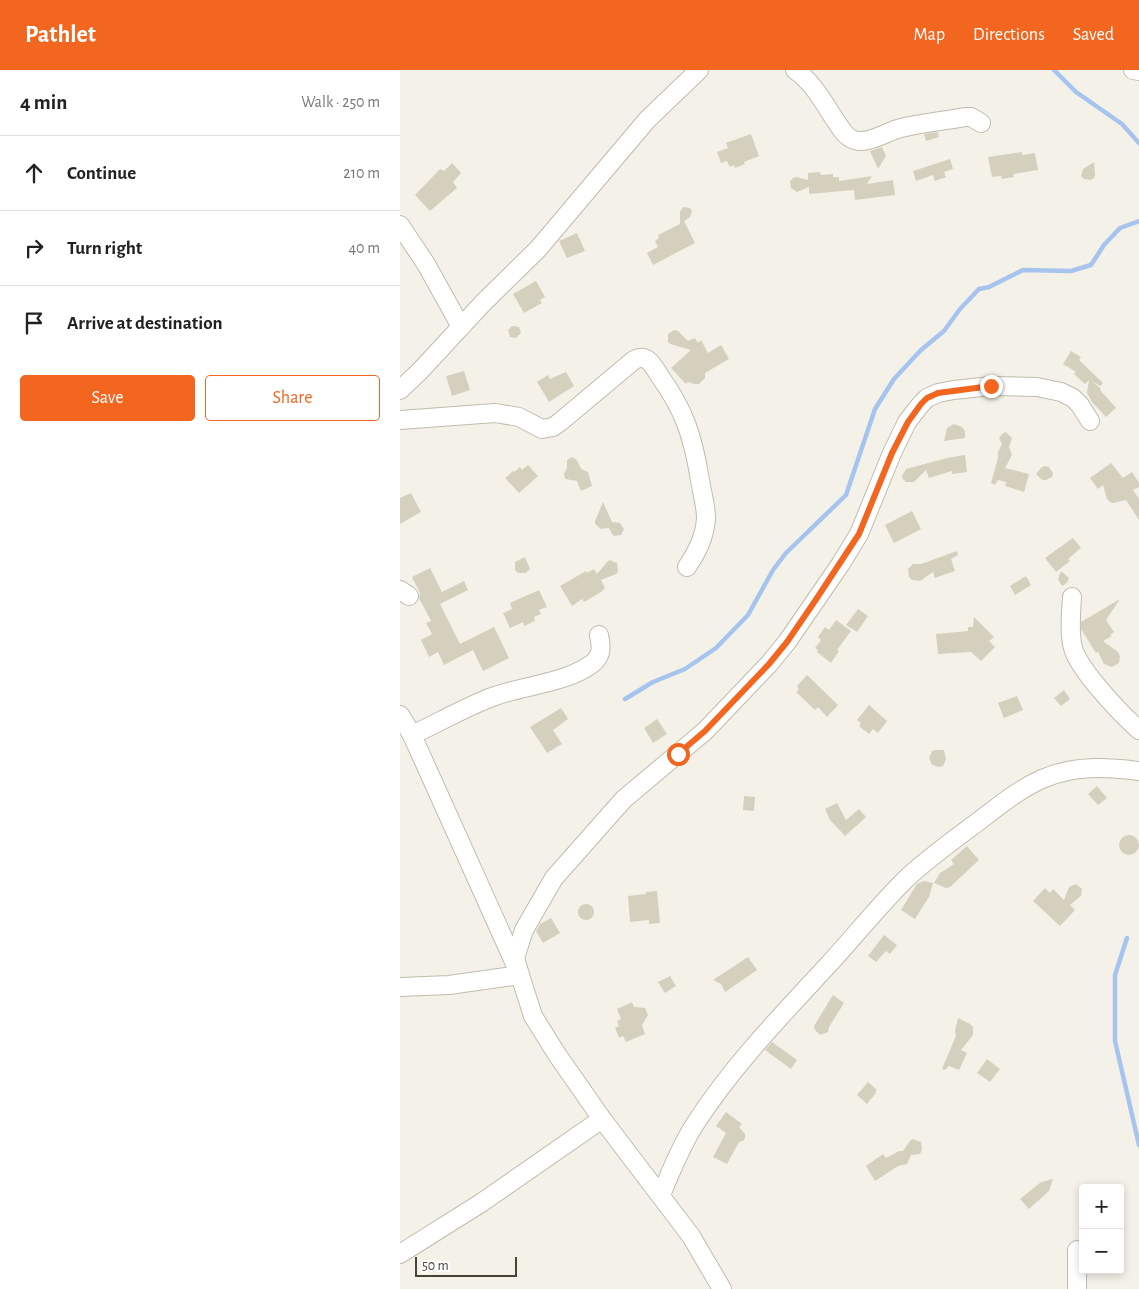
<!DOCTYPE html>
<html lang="en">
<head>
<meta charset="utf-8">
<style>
  body { margin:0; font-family:"Alegreya Sans",sans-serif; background:#f2f2f2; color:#222 }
  .controls { position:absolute; right:15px; bottom:15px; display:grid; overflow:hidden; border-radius:5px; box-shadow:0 2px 8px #0003 }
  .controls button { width:45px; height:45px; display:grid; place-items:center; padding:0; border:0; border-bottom:1px solid #e0e0e0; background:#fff; color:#222; font:25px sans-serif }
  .scale { position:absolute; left:15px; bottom:12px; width:102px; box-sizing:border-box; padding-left:5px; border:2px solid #474437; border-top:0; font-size:14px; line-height:18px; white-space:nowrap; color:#474437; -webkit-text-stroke:4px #fff; paint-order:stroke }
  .stop { position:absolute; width:15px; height:15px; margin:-11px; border:4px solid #f36620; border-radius:50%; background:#fff }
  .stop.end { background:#f36620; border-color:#fff; box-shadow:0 1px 5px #0008 }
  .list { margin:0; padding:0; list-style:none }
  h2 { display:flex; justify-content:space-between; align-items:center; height:65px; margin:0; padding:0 20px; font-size:21px }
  h2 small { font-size:16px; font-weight:400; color:#767676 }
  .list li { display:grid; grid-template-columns:32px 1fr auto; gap:15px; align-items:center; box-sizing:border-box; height:75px; padding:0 20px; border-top:1px solid #e0e0e0 }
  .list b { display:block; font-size:19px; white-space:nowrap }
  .list em { font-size:16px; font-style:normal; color:#767676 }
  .actions { display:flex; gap:10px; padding:15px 20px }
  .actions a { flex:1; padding:11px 0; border:1px solid #f36620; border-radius:5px; text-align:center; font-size:18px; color:#f36620 }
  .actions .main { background:#f36620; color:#fff }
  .icon { flex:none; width:28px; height:28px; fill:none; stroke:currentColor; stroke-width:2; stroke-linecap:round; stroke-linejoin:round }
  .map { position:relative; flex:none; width:739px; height:1219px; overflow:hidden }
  header { display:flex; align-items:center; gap:30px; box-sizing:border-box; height:70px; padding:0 25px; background:#f36620; color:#fff }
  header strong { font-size:24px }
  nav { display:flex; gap:28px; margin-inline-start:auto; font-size:18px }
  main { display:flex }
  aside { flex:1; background:#fff }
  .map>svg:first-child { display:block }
</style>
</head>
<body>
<header>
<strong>Pathlet</strong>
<nav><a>Map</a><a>Directions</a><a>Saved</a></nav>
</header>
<main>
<aside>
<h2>4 min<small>Walk · 250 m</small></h2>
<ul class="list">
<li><svg class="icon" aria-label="ahead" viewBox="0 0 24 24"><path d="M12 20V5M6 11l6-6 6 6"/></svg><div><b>Continue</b></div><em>210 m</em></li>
<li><svg class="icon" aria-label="right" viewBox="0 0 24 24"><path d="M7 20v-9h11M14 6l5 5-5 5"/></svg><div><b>Turn right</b></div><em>40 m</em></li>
<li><svg class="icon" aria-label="arrive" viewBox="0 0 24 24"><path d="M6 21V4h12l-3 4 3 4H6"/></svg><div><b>Arrive at destination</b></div></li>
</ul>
<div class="actions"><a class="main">Save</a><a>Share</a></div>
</aside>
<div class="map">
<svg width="739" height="1219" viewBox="0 0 739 1219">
  <rect width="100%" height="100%" fill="#f4f2e8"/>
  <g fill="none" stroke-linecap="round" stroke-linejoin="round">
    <!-- stream -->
    <g stroke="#a7c4ee" stroke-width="4.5">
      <polyline points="654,0 676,22 722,54 739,73"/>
      <polyline points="225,629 253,612 285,599 316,578 348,545 373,500 386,483 446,425 475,339 494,309 521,280 544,261 560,239 579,219 589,217 623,200 671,201 691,195 704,175 720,158 739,151"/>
      <polyline points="727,868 715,905 715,971 739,1075"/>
    </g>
  </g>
  <!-- building -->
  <g fill="#d5d0be">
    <polygon points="538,62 539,67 526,71 524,64"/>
    <polygon points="351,64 359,86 344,92 345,94 335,98 334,95 330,97 327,91 321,93 317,82 328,78 326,73"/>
    <polygon points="482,77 486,86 478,99 470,81"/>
    <polygon points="622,82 622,85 635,83 638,100 613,104 614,107 602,109 601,106 592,107 588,87"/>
    <polygon points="550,89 553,99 544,102 546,107 535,111 533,105 516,111 513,101"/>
    <polygon points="694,92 695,105 694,108 691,110 684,109 681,106 683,99"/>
    <polygon points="52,93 61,103 53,112 57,118 30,141 15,125 40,99 44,101"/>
    <polygon points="420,102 421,105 433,104 433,107 439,107 439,111 472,106 467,114 493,110 495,125 455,130 454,120 409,124 409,117 397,122 391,118 390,111 393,108 396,107 408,110 408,103"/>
    <polygon points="283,137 290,138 292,141 290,147 283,152 284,151 295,173 253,195 247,183 258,177 255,171 259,168 258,165 280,154 280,142"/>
    <polygon points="177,163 185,181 167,188 159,171"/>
    <polygon points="136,211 145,227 140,230 142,233 124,243 113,224"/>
    <polygon points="112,256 119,257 121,263 116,268 110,267 108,260"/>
    <polygon points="274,260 278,261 288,271 295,268 298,273 301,270 308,283 321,275 329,289 305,303 305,308 299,314 295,314 288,312 286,314 271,298 291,280 270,274 268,272 268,264"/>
    <polygon points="671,281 681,287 679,290 703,313 700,316 692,311 700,318 701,321 716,338 706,347 692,332 687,323 689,310 685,314 674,304 676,302 663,294"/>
    <polygon points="64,301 70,320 52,326 46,306"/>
    <polygon points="166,302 174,316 149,332 137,312 148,305 150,309"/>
    <polygon points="554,354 562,357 565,361 565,368 544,371 547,358"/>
    <polygon points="606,362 612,368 609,377 612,385 605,398 629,404 624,422 605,416 606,412 598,410 595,415 591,413 598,388 598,382 602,374 599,368 603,363"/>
    <polygon points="565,385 567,402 552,404 552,401 529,408 526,400 514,412 506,412 503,409 502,406 506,399 547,388"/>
    <polygon points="172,387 177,390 181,399 188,402 192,416 181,421 177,411 165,409 164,404 167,398 167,390"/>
    <polygon points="711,393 723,408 732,402 739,413 739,417 733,420 739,429 739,450 726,430 713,433 710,432 707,429 703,415 698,419 690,408"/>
    <polygon points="128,395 138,406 119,423 105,408 113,401 114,402 120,397 122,400"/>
    <polygon points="645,396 649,397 653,403 652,407 646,410 642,410 636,404 642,397"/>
    <polygon points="11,423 21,442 0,454 0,428"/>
    <polygon points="203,432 212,452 220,453 224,459 221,465 214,466 212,464 209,458 201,459 195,454 195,451"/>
    <polygon points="512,441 521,459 494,473 485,455"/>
    <polygon points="673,468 681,478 668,489 670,491 656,502 645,488"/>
    <polygon points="557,481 558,485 551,489 555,501 535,508 533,502 520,511 512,510 509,507 508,499 513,494 521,494"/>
    <polygon points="125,487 130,499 126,503 118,503 115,500 115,492"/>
    <polygon points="210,490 217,493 218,501 216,504 201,510 205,518 201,522 184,532 182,529 172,536 160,516 186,501 187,503 194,499 197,504 207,492"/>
    <polygon points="30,498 42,522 64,511 68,520 40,534 60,574 94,557 109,588 83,601 73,580 44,595 38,582 29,587 21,570 32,564 26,553 31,551 19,528 20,523 12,507"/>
    <polygon points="661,501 669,508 667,513 662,516 658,509"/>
    <polygon points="626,506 631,515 615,525 610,516"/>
    <polygon points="139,520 147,537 139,540 141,544 134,547 135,551 124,556 123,552 110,558 103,543 112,539 110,533"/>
    <polygon points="720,529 706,550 714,562 710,565 712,566 703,571 718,582 720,586 719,593 712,597 704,594 698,582 696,583 681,559 681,552"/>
    <polygon points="458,539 468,546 457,562 446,555"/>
    <polygon points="574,547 594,567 589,571 595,577 581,591 571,582 538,584 536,564 568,561 568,557 573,557"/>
    <polygon points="436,550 451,561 437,580 439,581 431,593 417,582 418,580 415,578 421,570 418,567 425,557 429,560"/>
    <polygon points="407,605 438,635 427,647 418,637 415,640 396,622 399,619 397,616"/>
    <polygon points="664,620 670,629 661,636 654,628"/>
    <polygon points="617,626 623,640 604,648 598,633"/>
    <polygon points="469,635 487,651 478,663 473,659 469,664 459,656 461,653 457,650"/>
    <polygon points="161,638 168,649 153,660 162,674 147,683 130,657"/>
    <polygon points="257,649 267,664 253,673 244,658"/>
    <polygon points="536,680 544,680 546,689 543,696 539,697 532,695 529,688 532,681"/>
    <polygon points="697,716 707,728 698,735 688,724"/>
    <polygon points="344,726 355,727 354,741 343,740"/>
    <polygon points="437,733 446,750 459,739 466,747 445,766 430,750 425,739"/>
    <circle cx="729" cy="775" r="10"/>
    <polygon points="567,776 579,790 550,817 546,818 534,813 540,803 554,794 551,790"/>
    <polygon points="524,811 533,813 529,827 515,849 501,840 517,814"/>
    <polygon points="676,814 682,819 681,826 670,835 675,840 660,856 633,831 645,818 650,823 653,819 664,830 669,817"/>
    <polygon points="257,821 260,853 249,854 249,850 230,852 228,826 246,824 246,822"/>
    <circle cx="186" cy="842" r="8"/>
    <polygon points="151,848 160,863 143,873 136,861 140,854"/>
    <polygon points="484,865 497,875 490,884 486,881 476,892 468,886"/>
    <polygon points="348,887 357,900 325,922 321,914 313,910"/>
    <polygon points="270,906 276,916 265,923 258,912"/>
    <polygon points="433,925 444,933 429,957 428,962 420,965 415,960 414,956"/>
    <polygon points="232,932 234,937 245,938 248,945 242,955 245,964 226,972 223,966 219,968 215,958 219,956 217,951 221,949 217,939"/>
    <polygon points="558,948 570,954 573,957 573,965 561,980 567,983 559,1000 549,996 545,1000 542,999 556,966 555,961"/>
    <polygon points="372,972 397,990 391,999 365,980"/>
    <polygon points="587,989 600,999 590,1012 577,1003"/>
    <polygon points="468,1012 477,1020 475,1022 476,1023 467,1034 457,1025"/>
    <polygon points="326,1042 342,1054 339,1057 345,1064 345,1068 343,1071 339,1072 327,1094 313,1087 326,1063 316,1056"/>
    <polygon points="513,1069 521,1072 522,1080 520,1084 511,1085 507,1094 498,1096 475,1111 466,1096 483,1084 486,1088 499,1081 503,1081 510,1071"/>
    <polygon points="653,1109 649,1121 629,1139 620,1129 641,1112"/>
  </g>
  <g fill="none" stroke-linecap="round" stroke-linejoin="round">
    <defs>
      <g id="minor">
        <path d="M395 0C416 14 427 40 442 60 447 67 452 71 461 71 475 71 488 61 501 58 522 53 544 51 565 47H571L581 53"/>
        <polyline points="733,0 739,1"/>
        <polyline points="0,155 26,194 61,257"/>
        <polyline points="0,320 20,301 83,233 138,179 247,50 299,0"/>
        <path d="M0 350 95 343 119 347 142 359 153 357 160 352 234 290C247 283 253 295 259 305 285 341 293 367 300 410 302 423 306 436 306 448 305 467 297 482 287 497"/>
        <polyline points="0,520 9,526"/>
        <path d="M672 527C671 544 669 562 673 578 679 600 721 644 739 660"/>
        <polyline points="0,645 12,665 120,905 133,946 156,983 202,1049 291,1166 322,1219"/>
        <path d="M12 665C40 652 67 636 95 626 126 615 167 613 193 593 203 585 201 575 199 565"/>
        <polyline points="0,917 49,915 120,905 115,888 124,860 154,808 224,729 305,661 369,594 387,572 440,495 459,464 492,383 507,352 521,334 527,328 538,323 554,320 591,316 637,317 661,322 673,328 680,335 690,351"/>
        <path d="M261 1125C271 1101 281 1076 295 1054 333 995 382 945 429 894 455 866 480 834 508 807 530 787 555 769 579 751 599 736 619 719 642 709 674 695 706 697 739 701"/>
        <polyline points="677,1180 677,1219"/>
        <polyline points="0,1184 81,1133 202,1049"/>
      </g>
    </defs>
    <!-- minor casing -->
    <use href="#minor" stroke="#bfbcab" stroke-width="20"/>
    <!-- minor -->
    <use href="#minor" stroke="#fff" stroke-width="18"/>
  </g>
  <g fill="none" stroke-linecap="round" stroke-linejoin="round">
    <!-- route -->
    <polyline stroke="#f36620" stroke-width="6" points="278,684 305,661 369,594 387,572 415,531 459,464 492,383 508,352 521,334 527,328 538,323 591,316"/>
  </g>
</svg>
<div class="controls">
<button>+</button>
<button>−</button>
</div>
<div class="scale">50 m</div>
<div class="stop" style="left:278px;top:684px"></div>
<div class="stop end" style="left:591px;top:316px"></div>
</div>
</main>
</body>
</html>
